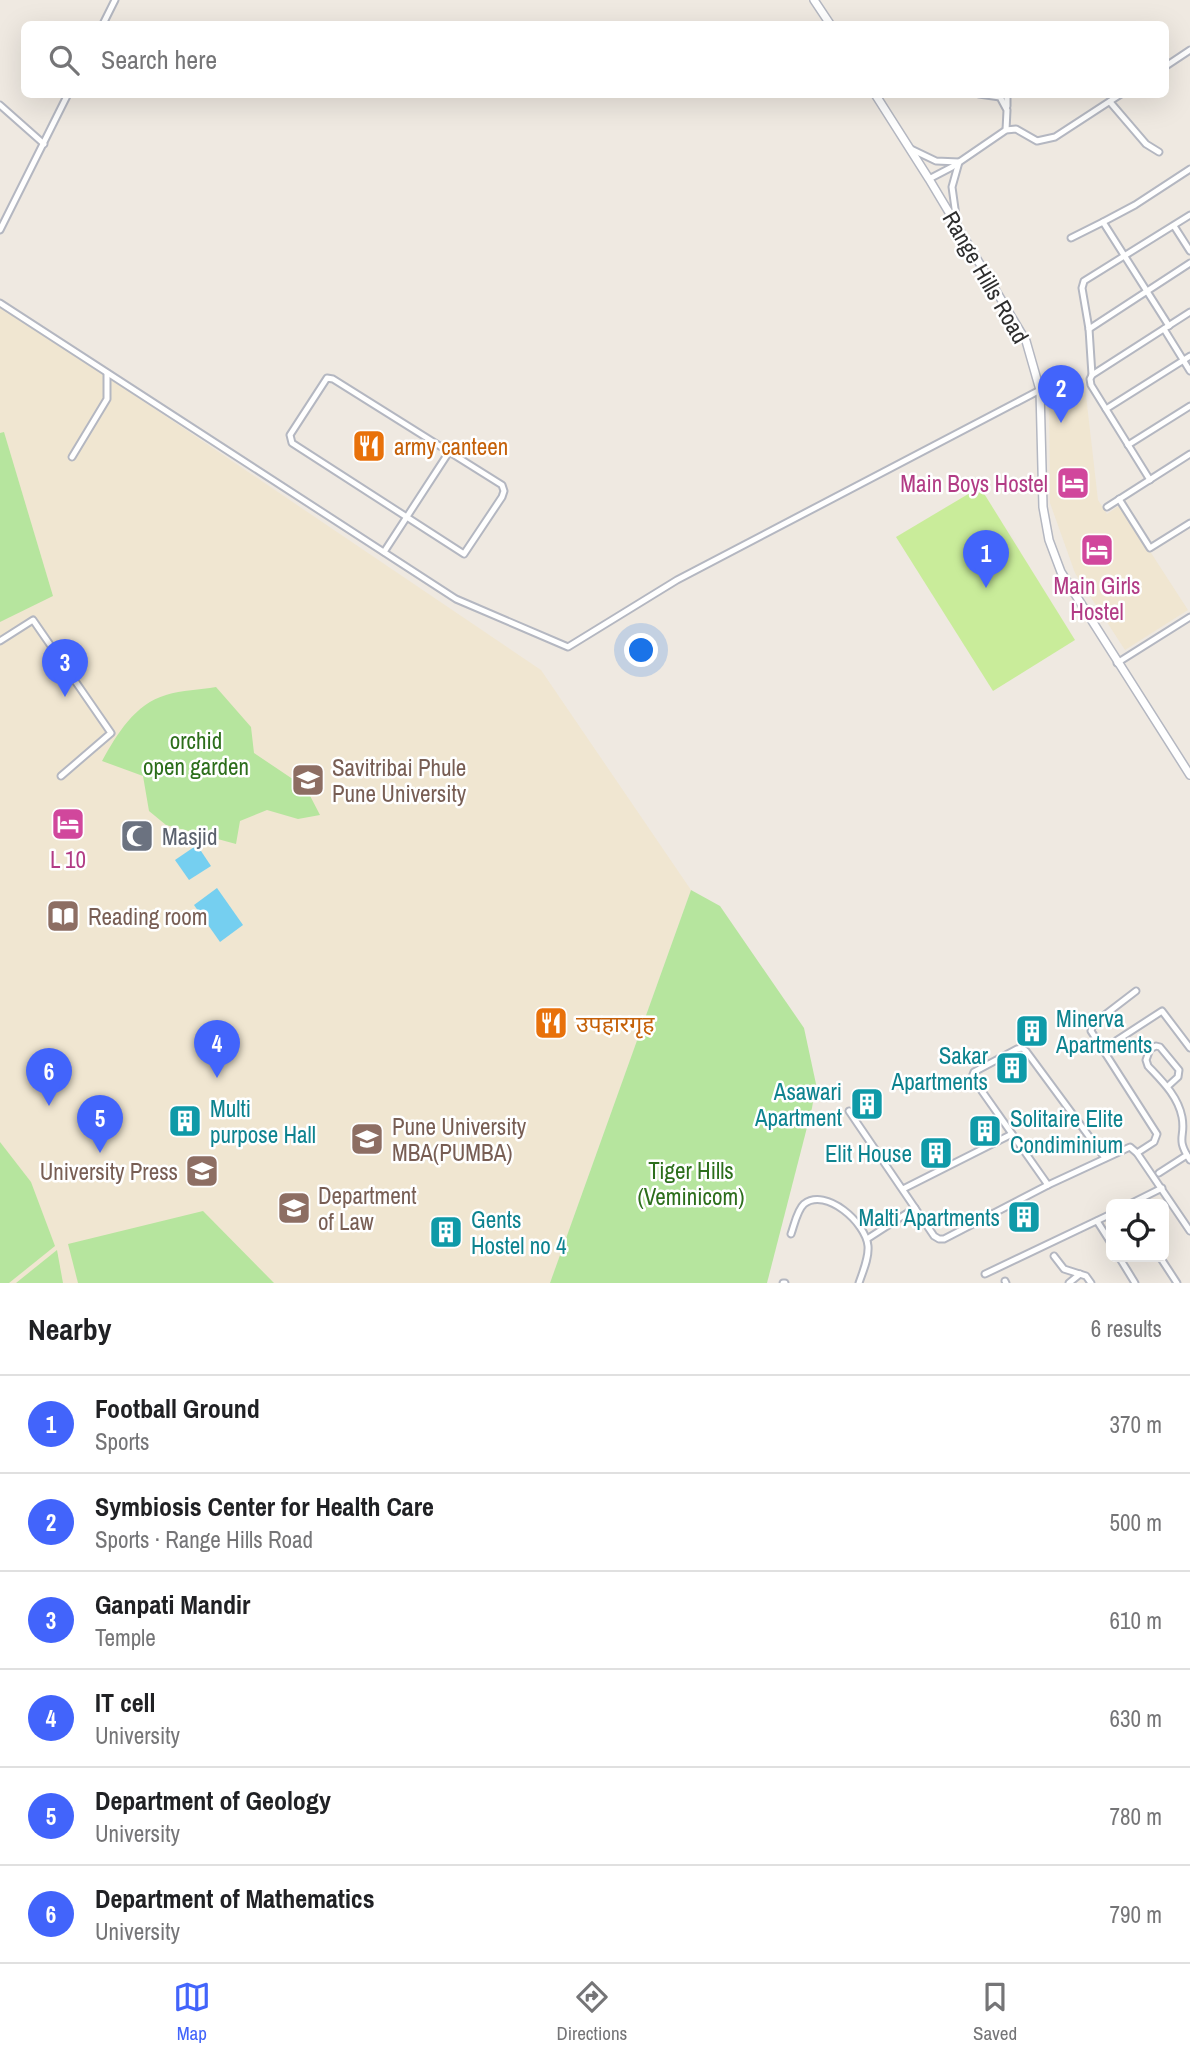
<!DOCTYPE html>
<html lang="en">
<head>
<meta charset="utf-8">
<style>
  body { margin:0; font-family:"Archivo Narrow","Noto Sans Devanagari",sans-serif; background:#f6f6f6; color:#202124 }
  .controls { position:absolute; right:21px; bottom:21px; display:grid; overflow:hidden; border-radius:10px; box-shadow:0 7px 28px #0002 }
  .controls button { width:63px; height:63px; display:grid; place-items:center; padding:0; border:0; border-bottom:2px solid #e0e0e0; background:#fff; color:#202124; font:35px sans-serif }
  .you { position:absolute; left:642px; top:651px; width:24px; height:24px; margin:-18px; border:5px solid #fff; border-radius:50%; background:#1a73e8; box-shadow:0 0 0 10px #1a73e833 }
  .badge { display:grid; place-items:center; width:46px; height:46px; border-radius:50%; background:#4264fb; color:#fff; font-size:23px; font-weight:700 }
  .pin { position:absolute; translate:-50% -58px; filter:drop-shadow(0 2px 4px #0008) }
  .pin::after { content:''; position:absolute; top:37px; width:24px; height:21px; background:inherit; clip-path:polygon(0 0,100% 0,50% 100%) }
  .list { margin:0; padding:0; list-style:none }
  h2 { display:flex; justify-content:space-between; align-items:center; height:91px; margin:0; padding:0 28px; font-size:30px }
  h2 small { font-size:23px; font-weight:400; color:#757577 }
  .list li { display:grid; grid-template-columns:46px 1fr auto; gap:21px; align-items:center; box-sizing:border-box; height:98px; padding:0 28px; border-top:2px solid #e0e0e0 }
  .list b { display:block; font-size:26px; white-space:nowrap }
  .list p { margin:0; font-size:23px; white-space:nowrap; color:#757577 }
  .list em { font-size:23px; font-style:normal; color:#757577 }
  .icon { flex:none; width:38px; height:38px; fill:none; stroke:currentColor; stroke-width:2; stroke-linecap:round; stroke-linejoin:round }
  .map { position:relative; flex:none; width:1190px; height:1283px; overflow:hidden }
  .search { position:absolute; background:#fff; box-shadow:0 7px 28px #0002; left:21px; right:21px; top:21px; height:77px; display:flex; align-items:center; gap:18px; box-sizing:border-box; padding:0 24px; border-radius:10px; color:#757577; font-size:26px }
  .sheet { height:679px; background:#fff }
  nav { display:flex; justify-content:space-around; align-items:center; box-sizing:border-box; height:98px; border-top:2px solid #e0e0e0; background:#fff; font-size:19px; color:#757577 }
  nav a { display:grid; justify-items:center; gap:4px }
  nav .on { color:#4264fb }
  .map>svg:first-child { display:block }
</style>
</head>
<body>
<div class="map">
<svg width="1190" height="1283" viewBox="0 0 1190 1283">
  <rect width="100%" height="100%" fill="#efe9e1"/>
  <!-- education -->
  <g fill="#f0e6d1">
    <polygon points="0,304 541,670 691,890 550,1283 0,1283"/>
    <polygon points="1084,378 1098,500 1107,514 1120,505 1188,610 1125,650 1075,573 1050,503 1049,383"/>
  </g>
  <!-- green -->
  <g fill="#b6e59e">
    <polygon points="4,432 53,596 0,622 0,433"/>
    <path d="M216 687 251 727 254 753 306 788 320 815 298 819 267 810 240 821 236 844 166 825 149 811 143 776 102 761C117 734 135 704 166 695 182 690 200 690 216 687Z"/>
    <polygon points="691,890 720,906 804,1028 816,1084 812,1108 767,1283 550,1283"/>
    <polygon points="0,1142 31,1182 55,1246 9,1283 0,1283"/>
    <polygon points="203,1211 274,1283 78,1283 68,1244"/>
    <polygon points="57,1250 63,1283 16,1283"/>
  </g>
  <!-- pitch -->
  <polygon fill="#c9ec9a" points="980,487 1075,640 993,691 896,537"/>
  <!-- water -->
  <g fill="#75cff0">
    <polygon points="197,845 211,866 189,880 175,860"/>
    <polygon points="217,888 243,925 220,942 194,905"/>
  </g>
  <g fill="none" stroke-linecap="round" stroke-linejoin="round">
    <defs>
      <g id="street">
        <polyline points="103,24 115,0"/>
        <polyline points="1166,66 1190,50"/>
        <polyline points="979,94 1000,97 1007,110 1006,130"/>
        <polyline points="1007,94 1007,106"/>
        <polyline points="1110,102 1146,144 1159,152"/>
        <polyline points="0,105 44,144"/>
        <polyline points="911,149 936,161 959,162 952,187 957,223"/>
        <polyline points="929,179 952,167 1006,130 1016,129 1037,141 1055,137 1121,94"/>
        <polyline points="1174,226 1190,251"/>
        <polyline points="0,230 68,94"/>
        <polyline points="1071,238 1103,222"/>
        <polyline points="0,303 456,599 568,647 677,580 1040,390"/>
        <polyline points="1169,326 1103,222 1135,205 1190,169"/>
        <polyline points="1089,329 1190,263"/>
        <polyline points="1164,329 1190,371"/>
        <polyline points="1092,375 1089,329 1082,288 1084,281 1190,215"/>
        <polygon points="327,378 333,379 502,485 504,491 502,497 464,554 292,443 290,435"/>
        <polyline points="1106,409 1190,356"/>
        <polyline points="1128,445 1190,406"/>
        <polyline points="72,457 107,399 107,373"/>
        <polyline points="1150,480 1091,385 1090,379 1092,375 1190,312"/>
        <polyline points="1119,499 1150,548 1190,523"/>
        <polyline points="1107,507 1190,454"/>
        <polyline points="384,552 449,452"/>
        <polyline points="0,641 33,620 111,733 61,776"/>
        <polyline points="1117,663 1190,617"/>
        <polyline points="1136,991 1093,1024 1091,1031 1157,1134 1154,1142 1137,1153"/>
        <polyline points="1102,1050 1162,1011 1190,1048"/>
        <path d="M1167 1087 1178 1077 1179 1070 1160 1047 1156 1046 1150 1049 1146 1060 1148 1066C1162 1081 1178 1096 1182 1117 1186 1138 1175 1137 1190 1160"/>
        <polyline points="849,1111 934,1236 939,1239 944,1239 1048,1185 1130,1147 1137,1153 1190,1231"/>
        <polyline points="1159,1173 1187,1155"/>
        <polyline points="1048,1185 972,1077 974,1072 1017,1049 1022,1048 1026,1051 1105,1158"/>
        <polyline points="903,1189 1012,1134"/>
        <polyline points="1130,1204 1162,1188"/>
        <polyline points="1097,1221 1111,1243"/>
        <path d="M791 1234C794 1226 797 1210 804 1204 826 1187 866 1223 868 1246 869 1258 863 1271 859 1283"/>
        <polyline points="867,1239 915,1208"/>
        <polyline points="1054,1256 1064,1269 1086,1276 1091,1283"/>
        <polyline points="1119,1257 1135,1283"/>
        <polyline points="1160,1257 1177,1283"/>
        <polyline points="985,1274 1111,1214"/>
        <polyline points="1005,1281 1006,1283"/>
        <polyline points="783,1283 785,1283"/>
        <polyline points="1069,1283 1080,1274"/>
      </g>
      <g id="secondary">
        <polyline points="814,0 830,24"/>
        <polyline points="875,94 929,179 1026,341 1040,390 1043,507 1049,540 1061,572 1190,775"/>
      </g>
    </defs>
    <!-- street casing -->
    <use href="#street" stroke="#b4b7c1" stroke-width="9"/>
    <!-- secondary casing -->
    <use href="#secondary" stroke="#b4b7c1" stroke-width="10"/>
    <!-- street -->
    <use href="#street" stroke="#fff" stroke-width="5"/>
    <!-- secondary -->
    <use href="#secondary" stroke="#fff" stroke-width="7"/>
  </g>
  <!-- icons -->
  <defs>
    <symbol id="restaurant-square" viewBox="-11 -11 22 22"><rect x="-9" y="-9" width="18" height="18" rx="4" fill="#e8710a" stroke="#fff"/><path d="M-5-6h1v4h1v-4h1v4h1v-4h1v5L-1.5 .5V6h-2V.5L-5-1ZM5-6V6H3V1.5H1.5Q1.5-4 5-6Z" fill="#fff"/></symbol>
    <symbol id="hotel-square" viewBox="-11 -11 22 22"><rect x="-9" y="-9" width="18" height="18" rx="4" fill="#d1479c" stroke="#fff"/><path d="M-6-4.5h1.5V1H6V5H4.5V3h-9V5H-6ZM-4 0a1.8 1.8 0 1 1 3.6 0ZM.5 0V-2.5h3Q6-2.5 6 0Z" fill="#fff"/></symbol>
    <symbol id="university-square" viewBox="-11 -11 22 22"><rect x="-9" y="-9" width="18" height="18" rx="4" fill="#8d6e63" stroke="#fff"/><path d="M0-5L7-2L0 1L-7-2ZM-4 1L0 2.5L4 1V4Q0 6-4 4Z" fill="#fff"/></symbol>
    <symbol id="mosque-square" viewBox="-11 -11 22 22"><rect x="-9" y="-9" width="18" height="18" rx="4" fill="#6b7280" stroke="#fff"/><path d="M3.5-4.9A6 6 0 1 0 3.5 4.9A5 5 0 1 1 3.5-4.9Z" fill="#fff"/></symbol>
    <symbol id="library-square" viewBox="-11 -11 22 22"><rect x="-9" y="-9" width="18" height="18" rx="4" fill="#8d6e63" stroke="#fff"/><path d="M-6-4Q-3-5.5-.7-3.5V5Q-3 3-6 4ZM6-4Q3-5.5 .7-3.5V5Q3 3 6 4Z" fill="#fff"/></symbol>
    <symbol id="building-square" viewBox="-11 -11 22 22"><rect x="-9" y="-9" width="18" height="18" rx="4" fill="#0f9aa8" stroke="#fff"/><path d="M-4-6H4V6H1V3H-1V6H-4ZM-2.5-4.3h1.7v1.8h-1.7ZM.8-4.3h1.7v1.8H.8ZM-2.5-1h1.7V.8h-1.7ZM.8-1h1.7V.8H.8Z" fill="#fff"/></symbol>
  </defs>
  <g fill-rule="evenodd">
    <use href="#restaurant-square" x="350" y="427" width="38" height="38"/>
    <use href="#hotel-square" x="1054" y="464" width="38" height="38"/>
    <use href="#hotel-square" x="1078" y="531" width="38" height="38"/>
    <use href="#university-square" x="289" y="761" width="38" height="38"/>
    <use href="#hotel-square" x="49" y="805" width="38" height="38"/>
    <use href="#mosque-square" x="118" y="817" width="38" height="38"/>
    <use href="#library-square" x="44" y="897" width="38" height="38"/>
    <use href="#restaurant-square" x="532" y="1004" width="38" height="38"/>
    <use href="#building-square" x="1013" y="1012" width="38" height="38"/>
    <use href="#building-square" x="993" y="1049" width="38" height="38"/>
    <use href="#building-square" x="848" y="1085" width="38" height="38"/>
    <use href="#building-square" x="166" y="1102" width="38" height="38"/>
    <use href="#building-square" x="966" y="1112" width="38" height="38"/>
    <use href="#university-square" x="348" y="1120" width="38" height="38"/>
    <use href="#building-square" x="917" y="1134" width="38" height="38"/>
    <use href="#university-square" x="183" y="1152" width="38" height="38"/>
    <use href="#university-square" x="275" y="1189" width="38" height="38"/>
    <use href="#building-square" x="1005" y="1198" width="38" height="38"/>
    <use href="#building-square" x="427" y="1213" width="38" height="38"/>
  </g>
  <g text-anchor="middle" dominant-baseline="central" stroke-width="5" stroke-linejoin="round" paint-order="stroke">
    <!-- street labels -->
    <g font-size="23" fill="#2e2e2e" stroke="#fff">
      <text transform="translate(986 277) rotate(60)">Range Hills Road</text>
    </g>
    <!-- food labels -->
    <g font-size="23" fill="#c56008" stroke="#fff" text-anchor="start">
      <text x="394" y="446">army canteen</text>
      <text x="576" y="1023">उपहारगृह</text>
    </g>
    <!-- hotel labels -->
    <g font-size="23" fill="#b23c85" stroke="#fff">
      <text x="1048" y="483" text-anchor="end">Main Boys Hostel</text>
      <text x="1097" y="585">Main Girls<tspan x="1097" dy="26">Hostel</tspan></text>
      <text x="68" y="859">L 10</text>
    </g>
    <!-- park labels -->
    <g font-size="23" fill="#2c6e1b" stroke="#fff">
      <text x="196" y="740">orchid<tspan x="196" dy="26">open garden</tspan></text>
      <text x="691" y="1170">Tiger Hills<tspan x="691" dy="26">(Veminicom)</tspan></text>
    </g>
    <!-- education labels -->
    <g font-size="23" fill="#785e54" stroke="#fff" text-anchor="start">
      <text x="332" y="767">Savitribai Phule<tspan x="332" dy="26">Pune University</tspan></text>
      <text x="88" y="916">Reading room</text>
      <text x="392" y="1126">Pune University<tspan x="392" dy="26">MBA(PUMBA)</tspan></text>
      <text x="178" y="1171" text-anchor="end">University Press</text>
      <text x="318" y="1195">Department<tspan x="318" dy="26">of Law</tspan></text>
    </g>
    <!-- worship labels -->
    <g font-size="23" fill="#5b616d" stroke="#fff" text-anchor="start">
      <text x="162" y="836">Masjid</text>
    </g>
    <!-- culture labels -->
    <g font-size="23" fill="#0d838f" stroke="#fff" text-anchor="start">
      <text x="1056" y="1018">Minerva<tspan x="1056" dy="26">Apartments</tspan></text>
      <text x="988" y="1055" text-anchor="end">Sakar<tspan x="988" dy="26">Apartments</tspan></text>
      <text x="842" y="1091" text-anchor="end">Asawari<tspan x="842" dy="26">Apartment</tspan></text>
      <text x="210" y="1108">Multi<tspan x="210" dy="26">purpose Hall</tspan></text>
      <text x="1010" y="1118">Solitaire Elite<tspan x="1010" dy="26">Condiminium</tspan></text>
      <text x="912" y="1153" text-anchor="end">Elit House</text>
      <text x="1000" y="1217" text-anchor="end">Malti Apartments</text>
      <text x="471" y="1219">Gents<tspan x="471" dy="26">Hostel no 4</tspan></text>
    </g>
  </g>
</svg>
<div class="controls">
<button><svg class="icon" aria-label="locate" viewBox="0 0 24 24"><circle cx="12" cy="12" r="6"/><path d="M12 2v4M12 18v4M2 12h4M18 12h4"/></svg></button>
</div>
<div class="you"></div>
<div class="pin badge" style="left:986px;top:588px">1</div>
<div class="pin badge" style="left:1061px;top:423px">2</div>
<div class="pin badge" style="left:65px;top:697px">3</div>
<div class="pin badge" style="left:217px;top:1078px">4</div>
<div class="pin badge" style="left:100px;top:1153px">5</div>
<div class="pin badge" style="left:49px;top:1106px">6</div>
<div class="search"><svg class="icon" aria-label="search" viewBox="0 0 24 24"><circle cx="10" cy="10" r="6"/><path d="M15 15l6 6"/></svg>Search here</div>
</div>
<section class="sheet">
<h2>Nearby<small>6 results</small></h2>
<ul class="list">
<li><span class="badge">1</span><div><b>Football Ground</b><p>Sports</p></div><em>370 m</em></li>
<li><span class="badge">2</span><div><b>Symbiosis Center for Health Care</b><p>Sports · Range Hills Road</p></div><em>500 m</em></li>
<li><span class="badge">3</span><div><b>Ganpati Mandir</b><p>Temple</p></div><em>610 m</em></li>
<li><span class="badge">4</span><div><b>IT cell</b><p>University</p></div><em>630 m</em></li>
<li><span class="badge">5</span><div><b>Department of Geology</b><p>University</p></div><em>780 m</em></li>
<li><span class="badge">6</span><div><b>Department of Mathematics</b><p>University</p></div><em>790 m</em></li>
</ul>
</section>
<nav>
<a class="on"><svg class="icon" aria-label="map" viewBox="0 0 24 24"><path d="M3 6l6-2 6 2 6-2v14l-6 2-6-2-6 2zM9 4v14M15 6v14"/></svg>Map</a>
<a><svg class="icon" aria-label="directions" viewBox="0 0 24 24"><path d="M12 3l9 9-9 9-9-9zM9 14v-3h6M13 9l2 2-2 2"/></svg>Directions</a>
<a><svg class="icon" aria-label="saved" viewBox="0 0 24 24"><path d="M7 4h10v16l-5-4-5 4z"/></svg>Saved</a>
</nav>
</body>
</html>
